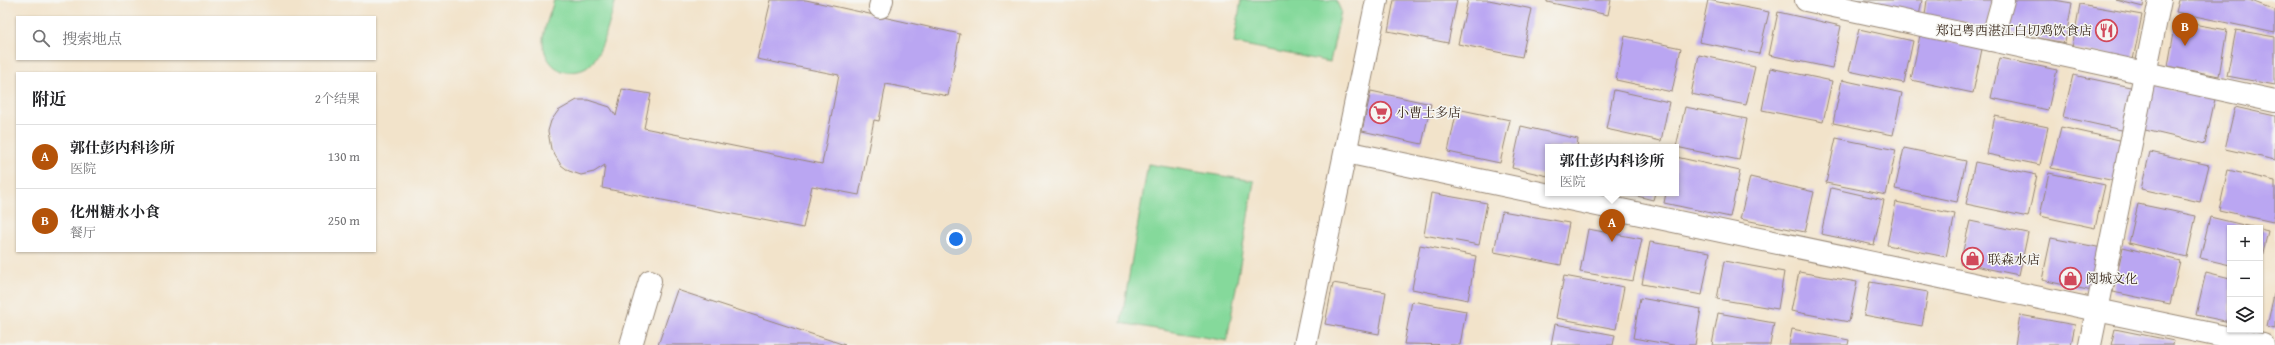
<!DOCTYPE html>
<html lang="zh">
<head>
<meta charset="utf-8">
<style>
  body { margin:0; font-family:"Gentium Book Plus","Noto Serif SC",serif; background:#f2f2f2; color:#202124 }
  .controls { position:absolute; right:12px; bottom:12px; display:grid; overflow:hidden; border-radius:0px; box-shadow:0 1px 3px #0004 }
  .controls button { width:36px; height:36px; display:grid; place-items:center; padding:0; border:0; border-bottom:1px solid #e0e0e0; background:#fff; color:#202124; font:20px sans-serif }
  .you { position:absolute; left:956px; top:239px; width:14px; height:14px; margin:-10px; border:3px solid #fff; border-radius:50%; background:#1a73e8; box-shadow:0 0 0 6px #1a73e833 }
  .badge { display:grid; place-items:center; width:26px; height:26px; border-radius:50%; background:#b45309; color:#fff; font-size:13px; font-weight:700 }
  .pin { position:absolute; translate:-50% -33px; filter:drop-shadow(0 1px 2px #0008) }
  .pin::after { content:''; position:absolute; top:21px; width:14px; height:12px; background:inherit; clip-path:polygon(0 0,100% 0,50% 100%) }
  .popup { position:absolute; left:1545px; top:144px; width:134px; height:52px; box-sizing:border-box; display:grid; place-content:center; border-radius:0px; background:#fff; filter:drop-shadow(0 1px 3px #0005); font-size:13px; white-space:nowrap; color:#757577 }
  .popup b { font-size:15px; color:#202124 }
  .popup::after { content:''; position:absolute; left:50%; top:100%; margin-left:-8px; border:8px solid transparent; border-top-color:#fff }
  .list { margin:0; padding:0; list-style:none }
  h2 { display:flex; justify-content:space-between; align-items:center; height:52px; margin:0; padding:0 16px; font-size:17px }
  h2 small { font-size:13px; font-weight:400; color:#757577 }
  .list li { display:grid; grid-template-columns:26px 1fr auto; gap:12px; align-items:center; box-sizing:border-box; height:64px; padding:0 16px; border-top:1px solid #e0e0e0 }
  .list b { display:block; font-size:15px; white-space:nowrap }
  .list p { margin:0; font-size:13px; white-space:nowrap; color:#757577 }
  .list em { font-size:13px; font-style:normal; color:#757577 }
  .icon { flex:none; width:22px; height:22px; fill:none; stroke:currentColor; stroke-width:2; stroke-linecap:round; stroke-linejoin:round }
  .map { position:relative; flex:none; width:2275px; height:345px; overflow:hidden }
  .search { position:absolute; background:#fff; box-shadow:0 1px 3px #0004; left:16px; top:16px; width:360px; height:44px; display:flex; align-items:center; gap:10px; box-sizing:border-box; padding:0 14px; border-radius:0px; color:#757577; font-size:15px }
  .panel { position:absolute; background:#fff; box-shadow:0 1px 3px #0004; left:16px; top:72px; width:360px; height:180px; border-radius:0px }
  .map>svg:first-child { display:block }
</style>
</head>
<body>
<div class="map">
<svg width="2275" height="345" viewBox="0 0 2275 345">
  <rect width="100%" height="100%" fill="#f6f6f2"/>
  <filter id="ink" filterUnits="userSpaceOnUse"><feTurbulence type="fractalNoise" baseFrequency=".025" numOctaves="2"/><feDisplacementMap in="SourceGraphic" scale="8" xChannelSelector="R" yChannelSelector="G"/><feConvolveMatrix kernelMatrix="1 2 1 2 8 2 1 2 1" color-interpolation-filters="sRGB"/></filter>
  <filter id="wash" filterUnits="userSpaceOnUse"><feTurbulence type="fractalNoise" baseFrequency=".012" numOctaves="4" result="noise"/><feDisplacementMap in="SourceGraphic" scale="16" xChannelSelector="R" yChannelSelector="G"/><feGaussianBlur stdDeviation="0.9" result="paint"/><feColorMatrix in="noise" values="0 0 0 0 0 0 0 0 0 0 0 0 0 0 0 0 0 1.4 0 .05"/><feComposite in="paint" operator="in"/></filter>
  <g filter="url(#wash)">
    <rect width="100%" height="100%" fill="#f2e3ca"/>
    <!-- green -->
    <g fill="#85d99b" stroke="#60825c">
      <path d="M554 0H616C610 18 603 53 590 65 584 71 575 72 567 72 553 71 543 55 543 41 543 29 551 12 554 0Z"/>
      <polygon points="1241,0 1336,0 1341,11 1330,62 1234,43"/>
      <polygon points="1148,164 1254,181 1227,341 1121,323"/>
    </g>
    <g id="blocks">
      <!-- building -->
      <g fill="#baa6f2">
        <polygon points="771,0 806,0 960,34 948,96 886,84 879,121 874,120 859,195 812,186 803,228 602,188 605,165 594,172 581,175 569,171 561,165 551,149 548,131 551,121 558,111 577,100 588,100 610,107 616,116 622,89 651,94 644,128 822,164 839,75 757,59"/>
        <polygon points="1394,0 1457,0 1448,43 1388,31"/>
        <polygon points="1468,0 1489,0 1532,9 1522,57 1458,44"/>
        <polygon points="1547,0 1611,0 1608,15 1547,2"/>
        <polygon points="1708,0 1769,12 1759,54 1699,42"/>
        <polygon points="1857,0 1922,0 1919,16"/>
        <polygon points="1927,0 1992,0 1987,27 1925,15"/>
        <polygon points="2007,0 2054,0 2072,3 2065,43 2001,31"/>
        <polygon points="2116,0 2144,0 2143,7"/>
        <polygon points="2179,0 2249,0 2275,10 2275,33 2176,12"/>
        <polygon points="2080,4 2142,15 2133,60 2072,48"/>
        <polygon points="1778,12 1841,26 1832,68 1769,55"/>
        <polygon points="2176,21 2227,30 2219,76 2168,66"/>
        <polygon points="1859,29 1913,41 1904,83 1849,71"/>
        <polygon points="2236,30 2275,37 2275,85 2227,76"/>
        <polygon points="1920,35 1982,49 1973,93 1911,80"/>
        <polygon points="1625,36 1681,48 1672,92 1616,80"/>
        <polygon points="1699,55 1755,67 1746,105 1691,94"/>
        <polygon points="2000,58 2057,70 2048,110 1991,98"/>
        <polygon points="1770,68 1832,81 1823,122 1762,110"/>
        <polygon points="2073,75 2135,88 2126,131 2063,117"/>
        <polygon points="1842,80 1902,93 1893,135 1833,123"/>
        <polygon points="2152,85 2215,99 2205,144 2141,129"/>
        <polygon points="1614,90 1669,102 1661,141 1606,129"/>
        <polygon points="1371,91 1431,104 1422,144 1362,131"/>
        <polygon points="1685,107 1747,119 1739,160 1676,147"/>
        <polygon points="2235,107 2275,116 2275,160 2225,149"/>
        <polygon points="1457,109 1510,120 1500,163 1448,152"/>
        <polygon points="1995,116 2048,127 2040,165 1987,154"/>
        <polygon points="1521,126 1578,139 1577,147 1548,147 1548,176 1512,168"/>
        <polygon points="2061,127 2124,141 2115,181 2051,168"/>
        <polygon points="1836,138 1896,150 1886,195 1826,183"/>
        <polygon points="1904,148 1966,161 1957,202 1895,189"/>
        <polygon points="2150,152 2209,165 2200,202 2141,189"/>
        <polygon points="1676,157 1740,171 1730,217 1664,203 1666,193 1676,193"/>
        <polygon points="1975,162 2037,175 2028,217 1966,204"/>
        <polygon points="2228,170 2275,181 2275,212 2273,222 2219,210"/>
        <polygon points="2049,173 2105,185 2095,228 2040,216"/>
        <polygon points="1750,177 1814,192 1805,232 1740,219"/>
        <polygon points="1831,188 1884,200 1874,245 1821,234"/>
        <polygon points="1431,193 1487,203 1479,245 1424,235"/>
        <polygon points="1625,193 1655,193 1653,200"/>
        <polygon points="1896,202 1955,214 1946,257 1887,245"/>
        <polygon points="2138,204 2196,216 2187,257 2129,243"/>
        <polygon points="1502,211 1569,223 1561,265 1494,252"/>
        <polygon points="2210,217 2252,227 2230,228 2230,265 2200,258"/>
        <polygon points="1970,221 2028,233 2019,275 1960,263"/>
        <polygon points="1588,229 1642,239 1633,281 1580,272"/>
        <polygon points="2260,229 2268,231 2261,261 2260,261"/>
        <polygon points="2051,238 2102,248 2092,291 2042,280"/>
        <polygon points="1650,242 1710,252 1702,295 1642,284"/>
        <polygon points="1420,245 1476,256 1468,300 1412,289"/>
        <polygon points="2123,247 2180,261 2170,304 2113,292"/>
        <polygon points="1724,261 1784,272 1778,309 1717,299"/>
        <polygon points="1799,272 1857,282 1849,322 1791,311"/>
        <polygon points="2206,272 2230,278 2230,322 2196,315"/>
        <polygon points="1564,276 1624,287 1616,329 1556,318"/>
        <polygon points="1870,282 1928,292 1922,326 1864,315"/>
        <polygon points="1333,283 1386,292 1379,334 1325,324"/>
        <polygon points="677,290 845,345 658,345"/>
        <polygon points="2274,294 2275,294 2275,329 2267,327"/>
        <polygon points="1640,298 1701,309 1695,345 1673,345 1633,338"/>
        <polygon points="1412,301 1466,311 1460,345 1404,344"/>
        <polygon points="1718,313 1774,323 1770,345 1712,345"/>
        <polygon points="2020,315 2075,325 2071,345 2015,345"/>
        <polygon points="1555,324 1615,335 1613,345 1551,345"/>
        <polygon points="1792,329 1849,340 1848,345 1789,345"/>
        <polygon points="2115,329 2174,341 2173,345 2111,345"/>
      </g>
    </g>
  </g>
  <g filter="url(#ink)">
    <use href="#blocks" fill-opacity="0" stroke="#968674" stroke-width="1"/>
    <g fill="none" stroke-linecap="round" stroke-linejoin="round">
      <defs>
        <g id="minor">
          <polyline points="1806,0 2275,101"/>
          <polyline points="880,7 882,0"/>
          <polyline points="1992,40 2003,0"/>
          <polyline points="1346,152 2263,345"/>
          <polyline points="631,345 650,281"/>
          <polyline points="1305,345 1377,0"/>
          <polyline points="2090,345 2160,0"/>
        </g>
      </defs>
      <!-- minor casing -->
      <use href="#minor" stroke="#968674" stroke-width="24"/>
      <!-- minor -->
      <use href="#minor" stroke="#fff" stroke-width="22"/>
    </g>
  </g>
  <!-- icons -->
  <defs>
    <symbol id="restaurant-ring" viewBox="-11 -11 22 22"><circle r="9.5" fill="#f6f6f2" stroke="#d1495b" stroke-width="1.5"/><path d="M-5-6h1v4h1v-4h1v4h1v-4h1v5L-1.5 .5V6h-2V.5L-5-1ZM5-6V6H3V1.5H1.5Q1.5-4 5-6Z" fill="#d1495b"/></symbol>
    <symbol id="supermarket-ring" viewBox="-11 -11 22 22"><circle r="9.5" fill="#f6f6f2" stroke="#d1495b" stroke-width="1.5"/><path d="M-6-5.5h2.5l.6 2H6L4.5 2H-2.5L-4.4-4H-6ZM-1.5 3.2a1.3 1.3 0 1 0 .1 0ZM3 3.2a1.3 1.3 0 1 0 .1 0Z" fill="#d1495b"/></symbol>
    <symbol id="shop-ring" viewBox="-11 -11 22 22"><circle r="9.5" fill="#f6f6f2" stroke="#d1495b" stroke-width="1.5"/><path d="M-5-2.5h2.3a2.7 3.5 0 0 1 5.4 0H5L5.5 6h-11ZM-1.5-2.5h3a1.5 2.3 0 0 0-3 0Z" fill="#d1495b"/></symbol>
  </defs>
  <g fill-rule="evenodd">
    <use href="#restaurant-ring" x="2094" y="18" width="25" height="25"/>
    <use href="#supermarket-ring" x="1368" y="100" width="25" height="25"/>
    <use href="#shop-ring" x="1960" y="246" width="25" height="25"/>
    <use href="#shop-ring" x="2058" y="266" width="25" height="25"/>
  </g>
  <g text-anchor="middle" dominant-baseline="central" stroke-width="3" stroke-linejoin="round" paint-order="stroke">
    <!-- poi labels -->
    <g font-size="13" fill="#3b2a1e" stroke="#f6f6f2" text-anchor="start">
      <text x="2092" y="30" text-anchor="end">郑记粤西湛江白切鸡饮食店</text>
      <text x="1396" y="112">小曹士多店</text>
      <text x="1988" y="259">联森水店</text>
      <text x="2086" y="278">阅城文化</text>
    </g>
  </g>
</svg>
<div class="controls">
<button>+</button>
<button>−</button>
<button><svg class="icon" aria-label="layers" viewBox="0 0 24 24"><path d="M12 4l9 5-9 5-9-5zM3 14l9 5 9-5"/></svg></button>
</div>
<div class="you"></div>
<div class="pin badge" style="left:1612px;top:242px">A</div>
<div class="popup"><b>郭仕彭内科诊所</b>医院</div>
<div class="pin badge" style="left:2185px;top:46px">B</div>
<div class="search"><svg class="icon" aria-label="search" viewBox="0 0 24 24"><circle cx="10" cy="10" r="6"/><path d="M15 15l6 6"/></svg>搜索地点</div>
<section class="panel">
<h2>附近<small>2个结果</small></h2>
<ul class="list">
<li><span class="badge">A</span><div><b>郭仕彭内科诊所</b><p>医院</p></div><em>130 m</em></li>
<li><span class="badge">B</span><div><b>化州糖水小食</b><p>餐厅</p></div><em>250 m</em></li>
</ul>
</section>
</div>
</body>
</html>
